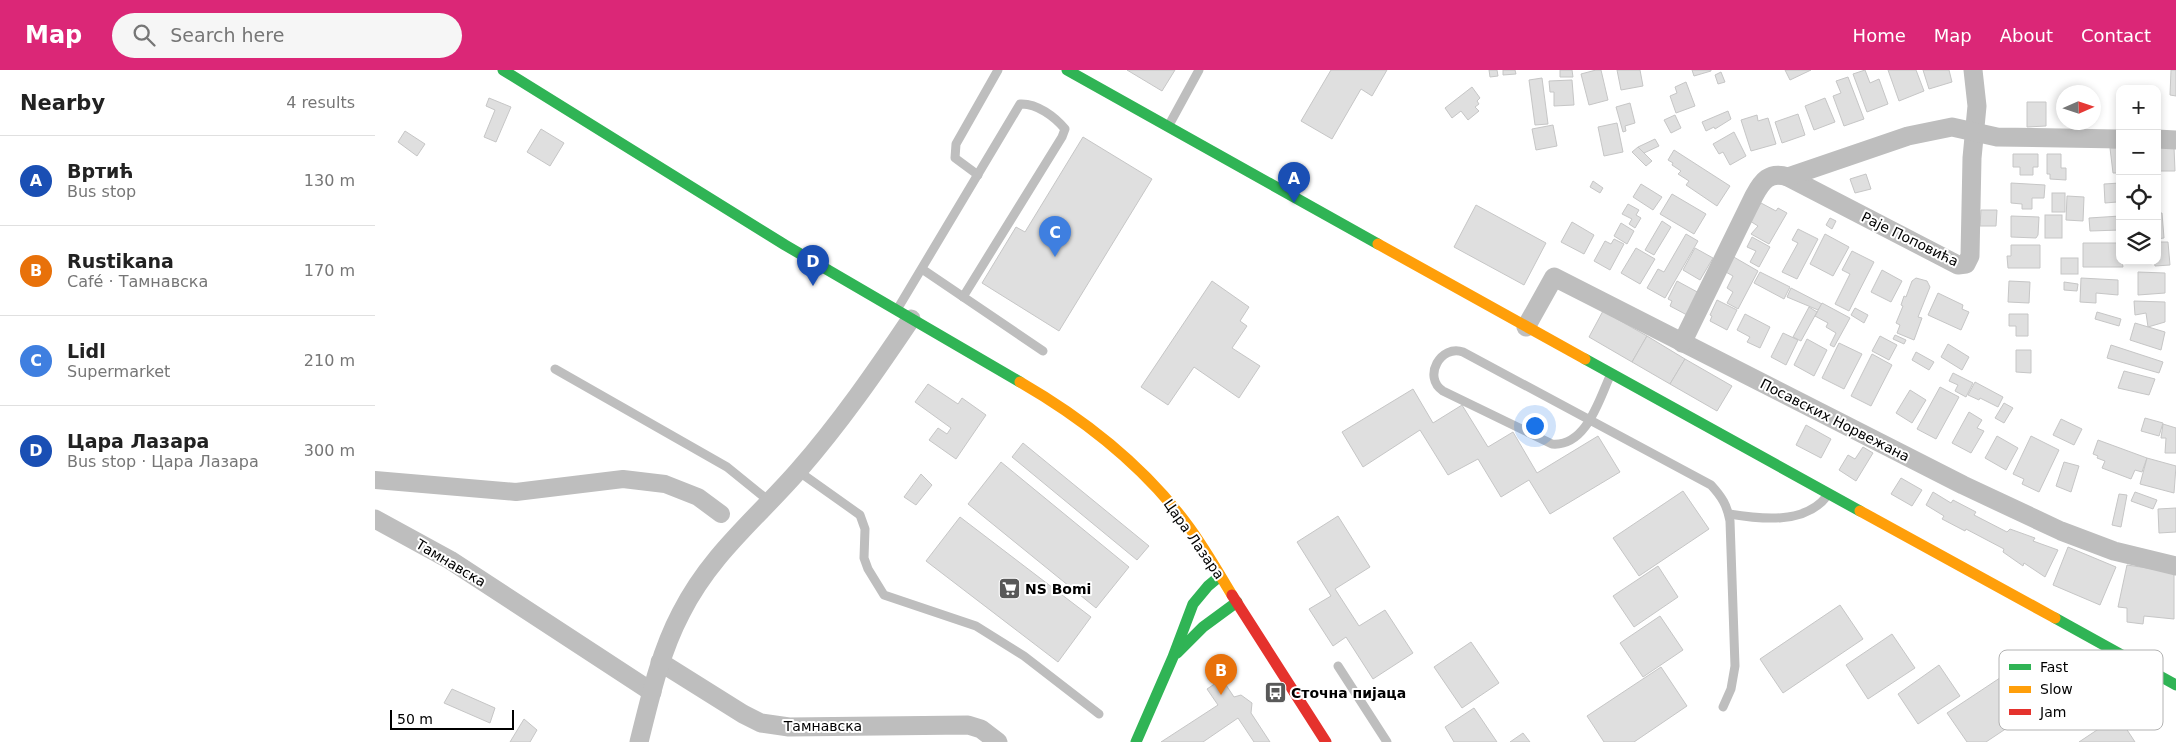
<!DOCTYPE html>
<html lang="en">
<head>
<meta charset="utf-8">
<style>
  body { margin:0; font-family:"DejaVu Sans",sans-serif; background:#f6f6f6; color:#222 }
  .controls { position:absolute; right:15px; top:15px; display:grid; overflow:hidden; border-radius:10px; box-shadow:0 2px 8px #0003 }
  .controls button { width:45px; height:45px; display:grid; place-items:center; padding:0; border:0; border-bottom:1px solid #e0e0e0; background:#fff; color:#222; font:25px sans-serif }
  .compass { position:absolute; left:1681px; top:15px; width:45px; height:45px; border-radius:50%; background:#fff; box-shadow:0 2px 8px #0003; rotate:87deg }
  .scale { position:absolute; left:15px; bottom:12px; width:124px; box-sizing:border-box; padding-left:5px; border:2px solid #000; border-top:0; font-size:14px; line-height:18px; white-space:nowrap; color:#000; -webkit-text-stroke:4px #fff; paint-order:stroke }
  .you { position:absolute; left:1159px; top:355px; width:18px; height:18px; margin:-12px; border:4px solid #fff; border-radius:50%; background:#1a73e8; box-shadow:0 0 0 8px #1a73e833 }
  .badge { display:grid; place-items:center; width:32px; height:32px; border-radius:50%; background:#db2777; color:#fff; font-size:16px; font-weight:700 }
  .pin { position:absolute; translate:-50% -41px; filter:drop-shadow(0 1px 2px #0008) }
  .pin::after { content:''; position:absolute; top:26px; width:18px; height:15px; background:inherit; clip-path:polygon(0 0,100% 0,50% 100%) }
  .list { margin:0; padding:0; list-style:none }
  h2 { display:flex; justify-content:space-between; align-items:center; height:65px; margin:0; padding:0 20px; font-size:21px }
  h2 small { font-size:16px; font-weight:400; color:#767676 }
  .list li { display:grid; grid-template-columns:32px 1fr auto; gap:15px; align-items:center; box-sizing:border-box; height:90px; padding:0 20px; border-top:1px solid #e0e0e0 }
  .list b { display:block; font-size:19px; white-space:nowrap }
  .list p { margin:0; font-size:16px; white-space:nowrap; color:#767676 }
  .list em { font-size:16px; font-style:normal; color:#767676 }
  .icon { flex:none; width:28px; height:28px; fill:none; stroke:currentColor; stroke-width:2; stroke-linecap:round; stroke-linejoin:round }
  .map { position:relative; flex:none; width:1801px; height:672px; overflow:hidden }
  header { display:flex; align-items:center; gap:30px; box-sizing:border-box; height:70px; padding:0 25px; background:#db2777; color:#fff }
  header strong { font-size:24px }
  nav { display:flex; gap:28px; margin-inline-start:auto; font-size:18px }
  .search { width:350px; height:45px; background:#f6f6f6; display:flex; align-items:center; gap:12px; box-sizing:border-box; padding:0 18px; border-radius:28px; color:#767676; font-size:19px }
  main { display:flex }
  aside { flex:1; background:#fff }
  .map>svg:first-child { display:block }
</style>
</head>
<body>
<header>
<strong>Map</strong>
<div class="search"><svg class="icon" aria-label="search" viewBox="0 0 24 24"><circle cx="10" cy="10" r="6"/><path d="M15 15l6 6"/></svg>Search here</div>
<nav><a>Home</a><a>Map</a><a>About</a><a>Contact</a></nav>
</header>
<main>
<aside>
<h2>Nearby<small>4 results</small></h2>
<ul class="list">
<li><span class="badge" style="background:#1a4fb4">A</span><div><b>Вртић</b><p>Bus stop</p></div><em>130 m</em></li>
<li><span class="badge" style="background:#e8710a">B</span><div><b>Rustikana</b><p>Café · Тамнавска</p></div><em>170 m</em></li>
<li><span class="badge" style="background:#3f7fe0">C</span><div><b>Lidl</b><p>Supermarket</p></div><em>210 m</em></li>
<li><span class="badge" style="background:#1a4fb4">D</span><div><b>Цара Лазара</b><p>Bus stop · Цара Лазара</p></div><em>300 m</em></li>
</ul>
</aside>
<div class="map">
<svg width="1801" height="672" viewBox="0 0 1801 672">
  <rect width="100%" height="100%" fill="#fff"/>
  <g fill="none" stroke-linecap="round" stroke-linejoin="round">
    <!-- canal -->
    <polyline stroke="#bebebe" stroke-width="18" points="0,410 141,422 248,409 290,414 323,427 346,444"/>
  </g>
  <!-- building -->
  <g fill="#dfdfdf" stroke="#c6c6c6">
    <polygon points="752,0 800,0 787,21"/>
    <polygon points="956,0 1012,0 997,26 986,19 957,69 926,51"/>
    <polygon points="1114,0 1122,0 1123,6 1115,7"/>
    <polygon points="1128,0 1140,0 1141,4 1128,5"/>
    <polygon points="1185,0 1197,0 1198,7 1185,7"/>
    <polygon points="1221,0 1226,0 1233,30 1214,35 1206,4"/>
    <polygon points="1242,0 1265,0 1268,16 1246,20"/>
    <polygon points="1317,0 1336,0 1336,1 1319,6"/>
    <polygon points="1410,0 1436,0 1415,10"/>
    <polygon points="1490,0 1495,13 1504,9 1513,34 1492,42 1478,4"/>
    <polygon points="1513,0 1541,0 1549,21 1524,31"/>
    <polygon points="1548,0 1574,0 1577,12 1554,19"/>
    <polygon points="1796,0 1801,0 1801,26 1795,25"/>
    <polygon points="1346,2 1350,12 1343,14 1340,5"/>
    <polygon points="1473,7 1489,49 1469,56 1458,26 1466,23 1461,11"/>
    <polygon points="1167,8 1173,54 1160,55 1154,10"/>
    <polygon points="1197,10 1199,35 1179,36 1179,22 1175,22 1174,11"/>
    <polygon points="1311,12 1320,36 1301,43 1295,26 1302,23 1300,17"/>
    <polygon points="1097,17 1105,28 1102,31 1104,34 1100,37 1104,41 1093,50 1086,41 1077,48 1070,38"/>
    <polygon points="114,28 136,37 121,72 109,67 120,40 111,36"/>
    <polygon points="1450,28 1460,52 1439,60 1430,36"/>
    <polygon points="1652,32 1671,32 1671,56 1652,57"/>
    <polygon points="1255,33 1260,53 1250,56 1251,61 1248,62 1241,37"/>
    <polygon points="1353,41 1356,49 1340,59 1339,57 1331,61 1327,52"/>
    <polygon points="1423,44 1430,65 1407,73 1400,52"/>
    <polygon points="1300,45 1306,58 1296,63 1289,50"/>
    <polygon points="1382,45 1383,51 1393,48 1401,74 1376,81 1366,50"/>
    <polygon points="1242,53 1248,82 1229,86 1223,57"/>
    <polygon points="1178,55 1182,76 1161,80 1157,59"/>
    <polygon points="166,59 189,73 175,96 152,82"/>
    <polygon points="30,61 50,74 42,86 23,72"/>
    <polygon points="1359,62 1371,86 1355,95 1348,82 1344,84 1338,74"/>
    <polygon points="708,67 777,109 684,261 607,213 641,157 650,162"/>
    <polygon points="1280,69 1284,76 1269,83 1263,77"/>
    <polygon points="1263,77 1277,91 1271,96 1257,82"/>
    <polygon points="1782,77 1799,77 1800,101 1782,101"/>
    <polygon points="1735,78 1745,78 1745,103 1738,103"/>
    <polygon points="1299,80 1355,116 1342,136 1311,115 1314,111 1303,104 1306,101 1297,95 1298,93 1293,90"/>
    <polygon points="1638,84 1663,84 1663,97 1658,97 1658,105 1645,105 1645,97 1638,97"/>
    <polygon points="1672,84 1686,84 1686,98 1691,98 1691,110 1675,109 1675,104 1672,104"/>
    <polygon points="1491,104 1496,119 1480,123 1475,109"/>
    <polygon points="1218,111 1228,118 1225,123 1215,117"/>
    <polygon points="1636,113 1670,115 1669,128 1657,128 1657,139 1647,139 1647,134 1636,133"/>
    <polygon points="1745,113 1745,141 1742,141 1742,132 1730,133 1729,114"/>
    <polygon points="1266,114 1287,127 1278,140 1258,127"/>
    <rect x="1677" y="123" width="13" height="19"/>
    <polygon points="1297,124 1331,144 1319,164 1285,144"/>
    <polygon points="1692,126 1709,127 1708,151 1691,150"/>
    <polygon points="1386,133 1401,141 1403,138 1412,143 1394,174 1376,164 1383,156 1375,151"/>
    <polygon points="1253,134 1264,140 1261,145 1266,148 1260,158 1254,154 1257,149 1247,144"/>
    <polygon points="1101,135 1171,173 1149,215 1079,177"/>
    <polygon points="1606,140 1622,140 1621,156 1605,156"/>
    <polygon points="1782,143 1787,143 1789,168 1782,169"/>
    <rect x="1670" y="145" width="17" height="23"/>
    <polygon points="1636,146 1664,147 1663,165 1661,168 1636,167"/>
    <polygon points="1745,146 1745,160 1715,161 1714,148"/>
    <polygon points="1455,148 1461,151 1457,159 1451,155"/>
    <polygon points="1287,151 1296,157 1279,185 1270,180"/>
    <polygon points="1197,152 1219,165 1209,184 1186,172"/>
    <polygon points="1246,153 1259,161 1252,174 1239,166"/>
    <polygon points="1423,159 1443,169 1422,209 1407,202 1423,173 1417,170"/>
    <polygon points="1311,164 1323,171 1290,228 1272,218 1283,199 1289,202"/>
    <polygon points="1450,164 1474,177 1458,206 1435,194"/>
    <polygon points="1377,167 1395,177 1384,197 1375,192 1381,181 1372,177"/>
    <polygon points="1239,169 1249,174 1235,200 1219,191 1230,171 1236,174"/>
    <polygon points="1782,172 1793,172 1795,195 1780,196 1779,191 1782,191"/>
    <polygon points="1708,173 1745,173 1745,191 1747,191 1748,197 1708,197"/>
    <polygon points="1636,175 1665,175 1665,198 1633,198 1632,186 1636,186"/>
    <polygon points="1261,178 1280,189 1265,214 1246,203"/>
    <polygon points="1320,178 1338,188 1325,210 1308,200"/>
    <polygon points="1477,181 1499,192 1474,241 1460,234 1475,204 1467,200"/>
    <polygon points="1357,186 1383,201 1363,239 1352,233 1358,222 1352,218 1358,206 1349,201"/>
    <rect x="1686" y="188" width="17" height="16"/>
    <polygon points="1507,200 1527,211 1516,232 1496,222"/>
    <polygon points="1385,202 1415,217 1409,229 1379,213"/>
    <polygon points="1763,202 1790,203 1790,223 1763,225"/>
    <polygon points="1541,208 1552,211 1555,217 1543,247 1547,248 1539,270 1522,263 1525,255 1521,253 1528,236 1526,235 1529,226 1531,227 1537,211"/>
    <polygon points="1706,208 1743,210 1743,225 1721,223 1721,233 1705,232"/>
    <polygon points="837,211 874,237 865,251 872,256 857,278 885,296 864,328 819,297 793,335 766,317"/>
    <polygon points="1302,211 1326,224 1312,245 1295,236 1297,231 1293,229"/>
    <polygon points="1634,211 1655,212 1654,233 1633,232"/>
    <polygon points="1689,212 1703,214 1702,221 1689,220"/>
    <polygon points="1416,218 1447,234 1443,240 1412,227"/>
    <polygon points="1563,223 1588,235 1587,239 1594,242 1586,260 1553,245"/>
    <polygon points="1342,230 1362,240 1352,260 1335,251 1337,246 1335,245"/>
    <polygon points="1759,231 1790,232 1790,252 1773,257 1771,243 1760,245"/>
    <polygon points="1447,233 1475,248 1459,277 1455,275 1461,263 1451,257 1453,253 1440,246"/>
    <polygon points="1434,237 1442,242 1426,271 1418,267"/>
    <polygon points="1480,238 1493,245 1489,253 1476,245"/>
    <polygon points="1228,241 1272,266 1257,292 1214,267"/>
    <polygon points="1722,242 1746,249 1744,256 1720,249"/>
    <polygon points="1370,244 1395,257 1385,278 1372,272 1375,267 1362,260"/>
    <polygon points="1634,244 1653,244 1653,266 1641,266 1641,256 1634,256"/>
    <polygon points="1760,253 1790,262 1786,280 1755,270"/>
    <polygon points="1408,263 1423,270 1411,295 1396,287"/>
    <polygon points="1520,265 1531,270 1529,274 1518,269"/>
    <polygon points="1272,266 1310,289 1295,314 1257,292"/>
    <polygon points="1505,266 1522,275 1514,290 1497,281"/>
    <polygon points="1432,269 1452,280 1439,306 1419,295"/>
    <polygon points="1464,273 1487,284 1469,319 1447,308"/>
    <polygon points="1573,274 1594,287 1587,300 1566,287"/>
    <polygon points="1736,275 1788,292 1784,303 1732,288"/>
    <polygon points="1641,280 1656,280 1656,303 1641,302"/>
    <polygon points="1541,282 1559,292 1554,300 1537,290"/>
    <polygon points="1497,284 1517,295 1496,336 1476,326"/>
    <polygon points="1310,289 1357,316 1342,341 1295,314"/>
    <polygon points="1749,301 1780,309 1774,325 1743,318"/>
    <polygon points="1578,303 1598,313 1591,327 1580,321 1583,315 1574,311"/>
    <polygon points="1600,312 1628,327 1623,337 1605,328 1604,330 1593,325"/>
    <polygon points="553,314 583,334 587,328 611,345 581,389 554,370 563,358 572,364 576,358 540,332"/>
    <polygon points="1565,317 1584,327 1561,369 1542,359"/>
    <polygon points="1038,319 1058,353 1087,335 1113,377 1138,362 1162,403 1223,366 1245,402 1175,444 1154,410 1126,427 1103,389 1073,405 1045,360 988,397 967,362"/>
    <polygon points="1535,320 1551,330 1537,353 1521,343"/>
    <polygon points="1629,333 1638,338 1629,353 1620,348"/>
    <polygon points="1594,342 1607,350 1602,358 1609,361 1596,383 1577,373"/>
    <polygon points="1770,348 1788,353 1784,366 1766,361"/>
    <polygon points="1686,349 1707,359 1699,375 1678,365"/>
    <polygon points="1788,354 1801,358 1801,383 1790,383 1791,368 1786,368"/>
    <polygon points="1431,355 1456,369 1446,388 1421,375"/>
    <polygon points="1622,366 1643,378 1631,400 1610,388"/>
    <polygon points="1656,366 1684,380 1664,422 1647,414 1649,409 1638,404"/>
    <polygon points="1723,370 1772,388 1767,402 1760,400 1756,409 1727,398 1730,391 1722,388 1723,386 1718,384"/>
    <polygon points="648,373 774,476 762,490 637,387"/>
    <polygon points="1488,377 1498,383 1481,411 1464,400 1473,385 1480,389"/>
    <polygon points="1772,388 1801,396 1799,423 1765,414"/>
    <polygon points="626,392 754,497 721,538 593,434"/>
    <polygon points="1689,392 1704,396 1696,422 1681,416"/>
    <polygon points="546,404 557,415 541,435 529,427"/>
    <polygon points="1526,408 1547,420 1537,436 1516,424"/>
    <polygon points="1308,421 1334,459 1264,506 1238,468"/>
    <polygon points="1558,422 1576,433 1578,430 1601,442 1599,445 1632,462 1635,459 1660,468 1658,471 1683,480 1670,507 1649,493 1648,496 1628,482 1629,479 1591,459 1590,461 1567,449 1569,446 1551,435"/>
    <polygon points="1760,422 1782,430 1778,439 1756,431"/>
    <polygon points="1744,424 1752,425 1746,457 1737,455"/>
    <polygon points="1801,438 1801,462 1784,463 1783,439"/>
    <polygon points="963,446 995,497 960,519 984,556 1010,540 1038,583 998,609 971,567 958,576 934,539 956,526 922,472"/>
    <polygon points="585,447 716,547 683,592 551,491"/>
    <polygon points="1693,477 1741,497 1725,535 1678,515"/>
    <polygon points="1752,495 1799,502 1799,549 1769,546 1768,554 1752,552 1752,538 1743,537"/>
    <polygon points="1283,496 1303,527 1259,557 1238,526"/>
    <polygon points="1465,535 1488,569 1408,623 1385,589"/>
    <polygon points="1285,546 1308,580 1268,607 1245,573"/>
    <polygon points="1517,564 1540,598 1493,629 1471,595"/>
    <polygon points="1096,572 1124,613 1087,638 1059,597"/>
    <polygon points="1649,592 1674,630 1611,672 1592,672 1572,643"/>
    <polygon points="1564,595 1585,626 1543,654 1523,624"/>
    <polygon points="1286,597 1312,636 1259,672 1229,672 1212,646"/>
    <polygon points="847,609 859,627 866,625 877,633 876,643 895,672 879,672 863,648 828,672 786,672 843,635 832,619"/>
    <polygon points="77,619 120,638 115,653 69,633"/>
    <polygon points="1099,638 1122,672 1079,672 1070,657"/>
    <polygon points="1743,646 1760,672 1704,672"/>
    <polygon points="149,649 162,660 155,672 135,672"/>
    <polygon points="1148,663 1155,672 1135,672"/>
  </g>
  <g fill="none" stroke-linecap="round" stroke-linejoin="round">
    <!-- lane -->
    <g stroke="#bebebe" stroke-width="9">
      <polyline points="794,55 824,0"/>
      <polyline points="603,105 580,88 581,74 623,0"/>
      <polyline points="547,199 668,281"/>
      <path d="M523 238 645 34C662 33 680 47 690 59L687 67 588 227"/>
      <polyline points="180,299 352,397 394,431"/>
      <path d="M1235 306C1224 330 1211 377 1177 374L1068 321C1047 307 1066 274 1088 282L1336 415C1347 427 1352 435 1355 451L1360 596 1356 619 1348 637"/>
      <polyline points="423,401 485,445 490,459 489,488 493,499 509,525 601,556 649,586 724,644"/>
      <path d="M1354 444C1385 449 1430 455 1452 426"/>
      <polyline points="963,596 1012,672"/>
    </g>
    <!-- street -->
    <g stroke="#bebebe" stroke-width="19">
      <polyline points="1782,69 1801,70"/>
      <polyline points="1413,107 1583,195 1591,194 1595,186 1597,88 1602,36 1598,0"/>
      <polyline points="1151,257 1179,207 1588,415 1686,461 1739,481 1801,496"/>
      <path d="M1307 273 1379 126C1387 111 1394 101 1413 107L1533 66 1577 57 1622 67 1745 69"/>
      <polyline points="0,449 75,490 277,622"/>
      <polyline points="285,592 368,644 386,653 414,657 593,655 606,659 623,672"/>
      <path d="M264 672C275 628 285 583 306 543 336 484 381 449 423 401 465 353 501 301 536 249"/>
    </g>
    <!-- fast -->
    <g stroke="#30b455" stroke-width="11">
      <polyline points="128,0 410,175 645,312"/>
      <polyline points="692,0 1003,174"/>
      <polyline points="1210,289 1485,441"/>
      <polyline points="1680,548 1801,615"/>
      <polyline points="802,583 828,557 862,532"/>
      <polyline points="761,672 798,587 818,534 833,516 845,506"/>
    </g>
    <!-- slow -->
    <g stroke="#ff9f0a" stroke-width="11">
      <polyline points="1003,174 1210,289"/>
      <path d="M645 312C709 349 770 397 814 457 830 479 843 502 857 525"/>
      <polyline points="1485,441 1680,548"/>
    </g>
    <!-- jam -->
    <polyline stroke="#e5322d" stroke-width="11" points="857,525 951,672"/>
  </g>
  <!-- icons -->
  <defs>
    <symbol id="supermarket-square" viewBox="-11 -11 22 22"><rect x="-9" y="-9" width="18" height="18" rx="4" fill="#595959" stroke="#fff"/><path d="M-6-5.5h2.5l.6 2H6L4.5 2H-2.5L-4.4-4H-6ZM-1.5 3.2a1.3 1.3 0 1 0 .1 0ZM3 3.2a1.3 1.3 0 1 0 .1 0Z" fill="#fff"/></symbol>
    <symbol id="bus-square" viewBox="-11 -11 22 22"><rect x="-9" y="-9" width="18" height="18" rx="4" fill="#595959" stroke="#fff"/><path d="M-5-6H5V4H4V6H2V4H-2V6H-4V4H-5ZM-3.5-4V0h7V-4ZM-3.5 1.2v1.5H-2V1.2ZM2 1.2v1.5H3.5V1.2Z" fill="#fff"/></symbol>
  </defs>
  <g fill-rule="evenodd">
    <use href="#supermarket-square" x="622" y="506" width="25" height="25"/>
    <use href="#bus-square" x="888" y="610" width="25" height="25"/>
  </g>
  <g text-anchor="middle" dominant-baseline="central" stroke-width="4" stroke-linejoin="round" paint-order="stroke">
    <!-- street labels -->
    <g font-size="14" fill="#000" stroke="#fff">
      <text transform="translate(1535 169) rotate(26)">Раје Поповића</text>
      <text transform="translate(1460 350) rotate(27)">Посавских Норвежана</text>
      <text transform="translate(819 469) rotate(55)">Цара Лазара</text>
      <text transform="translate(76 493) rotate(31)">Тамнавска</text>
      <text x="448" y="656">Тамнавска</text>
    </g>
    <!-- poi labels -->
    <g font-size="14" font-weight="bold" fill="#000" stroke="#fff" text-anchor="start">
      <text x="650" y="519">NS Bomi</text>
      <text x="916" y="623">Сточна пијаца</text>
    </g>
  </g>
  <!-- legend -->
  <rect x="1624" y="580" width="164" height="80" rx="8" fill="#fff" stroke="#b2b2b2" stroke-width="1"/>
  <rect x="1634" y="594" width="22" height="6" fill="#30b455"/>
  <rect x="1634" y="616" width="22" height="7" fill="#ff9f0a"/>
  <rect x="1634" y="639" width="22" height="6" fill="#e5322d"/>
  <g font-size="14" fill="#000">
    <text x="1665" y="602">Fast</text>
    <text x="1665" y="624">Slow</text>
    <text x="1665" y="647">Jam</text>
  </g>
</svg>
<div class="controls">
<button>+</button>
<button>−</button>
<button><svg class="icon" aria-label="locate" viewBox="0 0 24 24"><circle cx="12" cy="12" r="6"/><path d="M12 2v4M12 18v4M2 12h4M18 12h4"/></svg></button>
<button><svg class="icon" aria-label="layers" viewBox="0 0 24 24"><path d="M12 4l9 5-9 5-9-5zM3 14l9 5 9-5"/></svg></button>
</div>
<svg class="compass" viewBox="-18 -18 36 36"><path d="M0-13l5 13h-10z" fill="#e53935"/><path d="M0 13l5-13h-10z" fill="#767676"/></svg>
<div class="scale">50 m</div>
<div class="you"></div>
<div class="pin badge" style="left:919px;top:133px;background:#1a4fb4">A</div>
<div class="pin badge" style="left:846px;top:625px;background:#e8710a">B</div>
<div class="pin badge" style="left:680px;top:187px;background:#3f7fe0">C</div>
<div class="pin badge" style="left:438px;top:216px;background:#1a4fb4">D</div>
</div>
</main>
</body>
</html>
